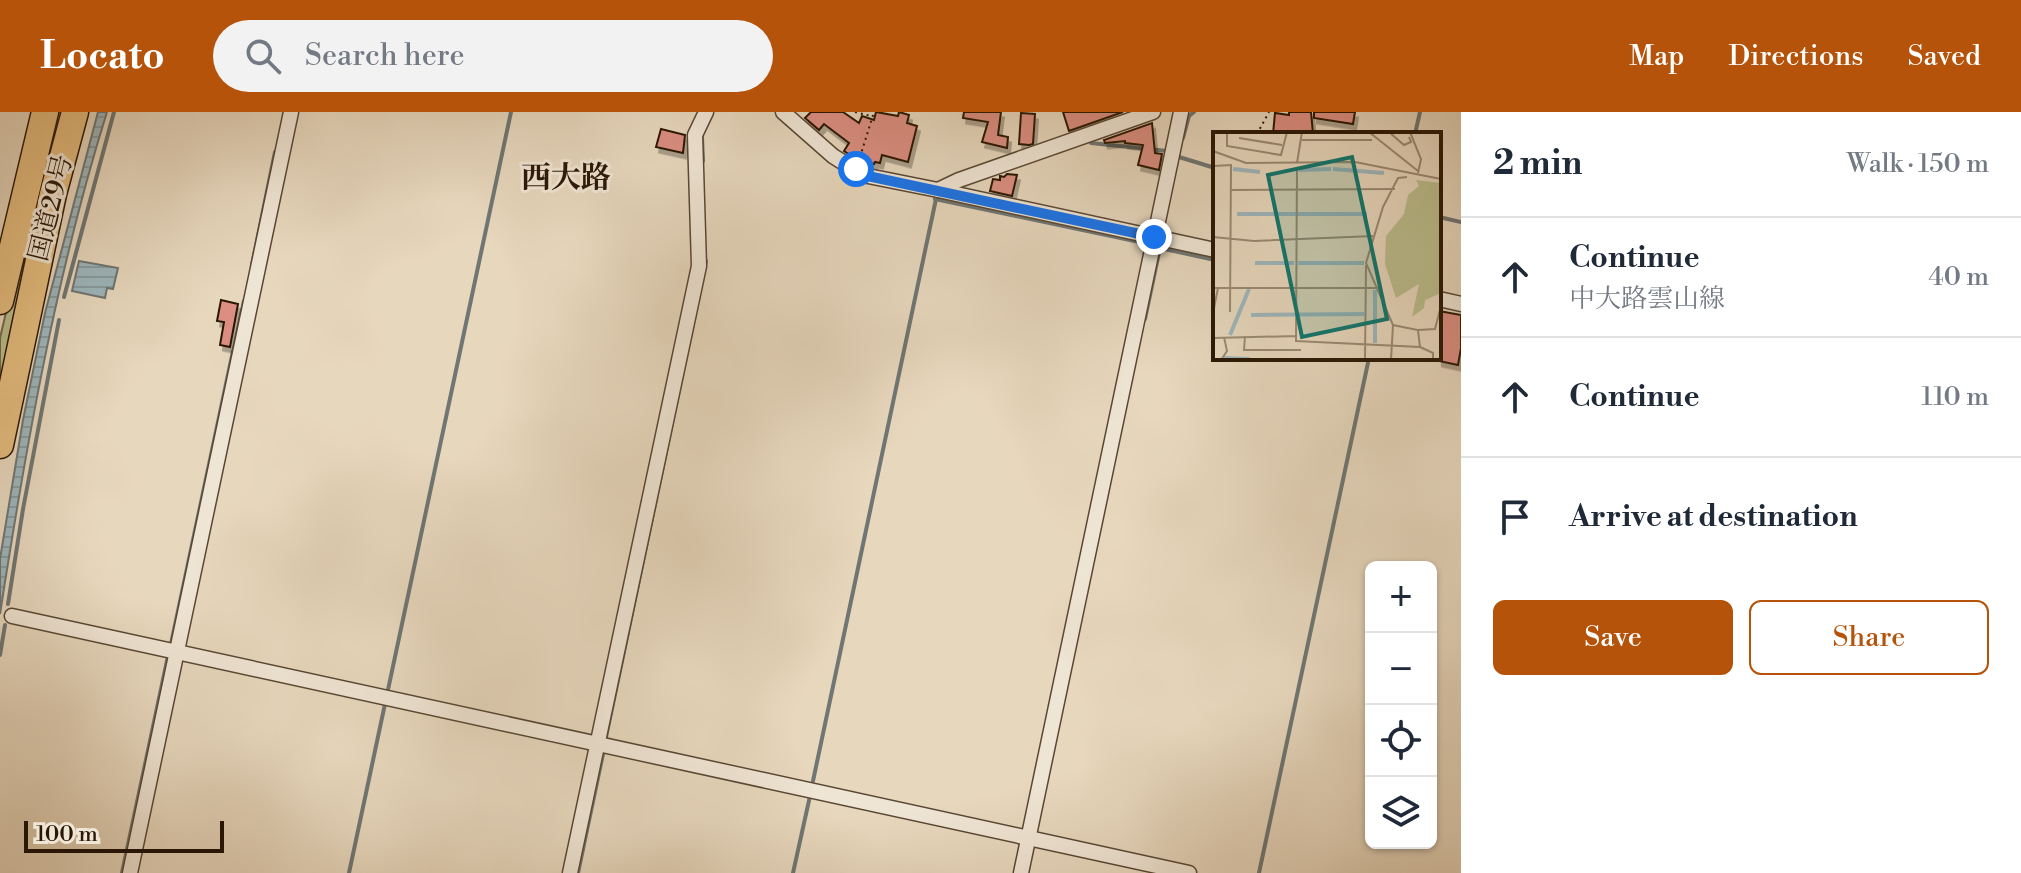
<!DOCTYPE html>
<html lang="en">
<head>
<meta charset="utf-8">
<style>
  body { margin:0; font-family:"Libre Bodoni","Noto Serif JP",serif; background:#f2f2f3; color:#1f2937 }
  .controls { position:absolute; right:24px; bottom:24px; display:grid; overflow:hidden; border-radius:12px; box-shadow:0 2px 6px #0004 }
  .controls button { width:72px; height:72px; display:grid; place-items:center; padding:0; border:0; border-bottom:2px solid #e0e1e3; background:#fff; color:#1f2937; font:40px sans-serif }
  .scale { position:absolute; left:24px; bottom:20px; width:200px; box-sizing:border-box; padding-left:8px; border:4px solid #2a1706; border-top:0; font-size:22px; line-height:28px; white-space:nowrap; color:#2a1706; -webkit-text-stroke:6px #efe5d4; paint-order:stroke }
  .stop { position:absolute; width:24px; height:24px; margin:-18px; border:6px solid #1a73e8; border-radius:50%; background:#fff }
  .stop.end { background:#1a73e8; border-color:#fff; box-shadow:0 2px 8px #0008 }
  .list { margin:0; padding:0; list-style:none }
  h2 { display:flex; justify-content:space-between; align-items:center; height:104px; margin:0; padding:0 32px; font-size:34px }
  h2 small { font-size:26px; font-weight:400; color:#747a83 }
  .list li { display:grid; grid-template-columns:52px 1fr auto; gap:24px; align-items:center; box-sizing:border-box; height:120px; padding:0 32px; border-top:2px solid #e0e1e3 }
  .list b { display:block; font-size:30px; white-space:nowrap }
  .list p { margin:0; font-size:26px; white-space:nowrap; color:#747a83 }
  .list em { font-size:26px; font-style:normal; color:#747a83 }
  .actions { display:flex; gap:16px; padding:24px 32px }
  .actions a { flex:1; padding:18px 0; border:2px solid #b45309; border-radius:12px; text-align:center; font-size:28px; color:#b45309 }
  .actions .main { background:#b45309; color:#fff }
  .icon { flex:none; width:44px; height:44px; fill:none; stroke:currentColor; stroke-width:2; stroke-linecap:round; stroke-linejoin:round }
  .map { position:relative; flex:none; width:1461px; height:761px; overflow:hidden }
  header { display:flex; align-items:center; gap:48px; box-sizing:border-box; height:112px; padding:0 40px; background:#b45309; color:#fff }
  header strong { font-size:38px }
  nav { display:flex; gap:44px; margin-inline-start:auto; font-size:28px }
  .search { width:560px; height:72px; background:#f2f2f3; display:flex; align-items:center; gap:20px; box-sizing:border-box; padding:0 28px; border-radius:44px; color:#747a83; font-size:30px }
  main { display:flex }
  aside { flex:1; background:#fff }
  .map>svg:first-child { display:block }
</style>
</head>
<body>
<header>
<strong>Locato</strong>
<div class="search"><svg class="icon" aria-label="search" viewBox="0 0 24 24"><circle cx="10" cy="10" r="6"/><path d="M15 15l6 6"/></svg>Search here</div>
<nav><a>Map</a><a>Directions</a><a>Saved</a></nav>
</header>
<main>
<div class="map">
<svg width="1461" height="761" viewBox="0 0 1461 761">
  <defs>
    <pattern id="water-rules" width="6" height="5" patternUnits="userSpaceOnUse" patternTransform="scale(2)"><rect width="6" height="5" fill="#9db6bc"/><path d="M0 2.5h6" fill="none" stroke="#879ca0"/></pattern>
    <filter id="shadow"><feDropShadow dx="3" dy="5.5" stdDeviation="0" flood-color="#0004"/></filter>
  </defs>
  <rect width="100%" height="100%" fill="#e7d7bd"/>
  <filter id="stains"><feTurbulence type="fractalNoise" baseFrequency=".0025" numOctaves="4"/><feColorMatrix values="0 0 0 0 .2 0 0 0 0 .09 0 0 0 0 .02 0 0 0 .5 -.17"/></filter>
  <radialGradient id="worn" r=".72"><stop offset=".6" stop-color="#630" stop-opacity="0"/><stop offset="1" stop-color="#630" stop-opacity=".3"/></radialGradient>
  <!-- green -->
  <polygon fill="#bbbd8d" stroke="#726a4a" stroke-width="2" points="53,0 67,0 0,280 0,226"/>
  <!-- water -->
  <g fill="url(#water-rules)" stroke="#6f7673" stroke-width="2">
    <path d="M98 0H107C56 163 26 334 0 502V447L23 308 45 201Z"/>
    <polygon points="79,149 118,156 113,177 107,176 105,186 72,179"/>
  </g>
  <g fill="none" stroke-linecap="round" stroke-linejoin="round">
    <!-- stream -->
    <g stroke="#6f7673" stroke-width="4">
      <polyline points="1415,22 1420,0"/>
      <polyline points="702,25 703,49"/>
      <polyline points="1183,26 1189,4 1194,0"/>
      <polyline points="1091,31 1167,39"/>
      <polyline points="1179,45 1215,56"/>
      <polyline points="935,87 1144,131"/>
      <polyline points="1439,105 1461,110"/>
      <polyline points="252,153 275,40"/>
      <polyline points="64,185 114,0"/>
      <polyline points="1145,207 1160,136 1215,148"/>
      <polyline points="234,237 244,189"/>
      <polyline points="8,492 23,397 59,208"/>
      <polyline points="171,532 233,239"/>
      <polyline points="0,543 5,513"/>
      <polyline points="606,625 706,149"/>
      <polyline points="813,669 936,87"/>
      <polyline points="122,761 168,544"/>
      <polyline points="349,761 511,0"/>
      <polyline points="578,761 603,642"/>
      <polyline points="793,761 810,684"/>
      <polyline points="1259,761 1369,246"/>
    </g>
  </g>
  <!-- building -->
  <g fill="#db8e81" stroke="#2a1706" stroke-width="2" filter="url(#shadow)">
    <polygon points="811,0 843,0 859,11 862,4 874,8 876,0 898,4 899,0 909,3 907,11 917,14 908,50 882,43 880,51 875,50 874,52 856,47 844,39 849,31 824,12 819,18 805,6"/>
    <polygon points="964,0 1001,0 998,23 1008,25 1007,36 982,30 988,10 963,6"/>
    <polygon points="1063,0 1123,0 1069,19"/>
    <polygon points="1289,0 1311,0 1313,22 1273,22 1275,1 1289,3"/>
    <polygon points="1314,0 1355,0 1353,12 1314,6"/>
    <polygon points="1021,1 1035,2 1033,32 1029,33 1019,32"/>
    <polygon points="1152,11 1155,41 1162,42 1159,58 1138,53 1143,33 1125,31 1125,29 1105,31 1104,28"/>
    <polygon points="661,17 685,23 683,41 656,35"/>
    <polygon points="1007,62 1017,63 1012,84 990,79 993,67 1000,68 1000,64 1004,65"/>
    <polygon points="221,188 238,192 230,235 220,233 224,210 217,209"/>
    <polygon points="1439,199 1461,203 1461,236 1458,253 1439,249"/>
  </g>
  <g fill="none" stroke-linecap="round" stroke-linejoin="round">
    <defs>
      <g id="street">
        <polyline points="783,0 833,44 863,63 938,78 959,68 1153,0"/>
        <polyline points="938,78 1215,138"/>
        <polyline points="1439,187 1461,192"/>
        <polyline points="12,504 1189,761"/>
        <polyline points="130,761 291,0"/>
        <polyline points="570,761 699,154 695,23 706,0"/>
        <polyline points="1021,761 1181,0"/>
      </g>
      <g id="highway">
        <polyline points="0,189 45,0"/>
        <polyline points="0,333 53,82 75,0"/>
      </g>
    </defs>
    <!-- street casing -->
    <use href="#street" stroke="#594734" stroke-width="17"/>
    <!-- highway casing -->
    <use href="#highway" stroke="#2a1706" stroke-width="29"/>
    <!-- path -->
    <g stroke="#2a1706" stroke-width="2" stroke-dasharray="2 4" stroke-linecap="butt">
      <polyline points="855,0 871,4"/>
      <polyline points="1257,22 1269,0"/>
      <polyline points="860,45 874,0"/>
    </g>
    <!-- street -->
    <use href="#street" stroke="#efe5d4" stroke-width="14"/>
    <!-- highway -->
    <use href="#highway" stroke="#e4bc7e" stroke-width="26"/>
  </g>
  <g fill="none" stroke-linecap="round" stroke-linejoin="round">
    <!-- route -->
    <polyline stroke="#1a73e8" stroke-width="10" points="856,57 863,63 1154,125"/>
  </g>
  <g text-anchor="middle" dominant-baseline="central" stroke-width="6" stroke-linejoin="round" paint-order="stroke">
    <!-- street labels -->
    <g font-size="26" fill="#2a1706" stroke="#efe5d4">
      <text transform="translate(51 96) rotate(-76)">国道29号</text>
    </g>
    <!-- quarter labels -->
    <g font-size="30" font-weight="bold" fill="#2a1706" stroke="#efe5d4">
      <text x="566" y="66">西大路</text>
    </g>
  </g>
  <!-- overview -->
  <g transform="translate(1213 20)">
    <rect width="228" height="228" fill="#e7d7bd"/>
    <path d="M203 48 228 51V161L212 168 211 176 199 185 206 152 183 166 172 132 173 104 191 82 195 63 206 54Z" fill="#bbbd8d"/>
    <path fill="none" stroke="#9db6bc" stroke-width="4" d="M20 37 47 40M120 37 171 41M86 38 118 37M24 82H154M42 131H81M85 131H151M38 183 151 182M17 203 36 157M162 211V158M11 226 37 227"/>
    <path fill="none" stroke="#9b8a74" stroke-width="2" d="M14 0V14L68 23 74 0M156 0 205 39M176 0 191 13 198 10 196 5M197 0 208 27 205 41M26 6 69 13M89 8H159M0 19 33 31 142 30 228 47M84 31 89 0M0 34 18 33 17 180M84 38 83 209 207 215M194 45 185 46 170 75 153 131 180 193 205 198 207 215 220 221V228M17 58 182 57M0 105 41 109 160 104M0 156H168M0 181 5 156M205 198 222 197 228 174M32 204 31 218H88M0 206 83 204M8 228 14 219 11 205M152 228 153 133M178 228 180 193"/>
    <path fill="#0f766e" fill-opacity="0.15" stroke="#0f766e" stroke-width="4" d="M139 25 174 187 89 205 55 43Z"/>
    <rect width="228" height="228" fill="none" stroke="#2a1706" stroke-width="4"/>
  </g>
  <rect width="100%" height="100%" filter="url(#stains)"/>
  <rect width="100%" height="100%" fill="url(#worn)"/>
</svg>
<div class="controls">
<button>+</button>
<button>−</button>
<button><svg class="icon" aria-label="locate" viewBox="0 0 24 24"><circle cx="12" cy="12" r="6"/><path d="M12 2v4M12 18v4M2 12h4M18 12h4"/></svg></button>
<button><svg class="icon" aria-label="layers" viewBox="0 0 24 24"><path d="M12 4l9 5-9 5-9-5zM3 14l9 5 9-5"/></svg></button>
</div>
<div class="scale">100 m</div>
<div class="stop" style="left:856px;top:57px"></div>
<div class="stop end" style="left:1154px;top:125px"></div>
</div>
<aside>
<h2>2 min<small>Walk · 150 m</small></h2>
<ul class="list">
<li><svg class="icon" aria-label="ahead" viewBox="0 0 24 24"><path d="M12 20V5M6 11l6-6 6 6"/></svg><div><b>Continue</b><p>中大路雲山線</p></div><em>40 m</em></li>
<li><svg class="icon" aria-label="ahead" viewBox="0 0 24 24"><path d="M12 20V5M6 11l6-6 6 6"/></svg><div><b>Continue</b></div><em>110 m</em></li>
<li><svg class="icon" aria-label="arrive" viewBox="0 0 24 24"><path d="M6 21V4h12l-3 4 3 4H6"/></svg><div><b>Arrive at destination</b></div></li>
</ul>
<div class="actions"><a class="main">Save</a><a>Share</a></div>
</aside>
</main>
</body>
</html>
